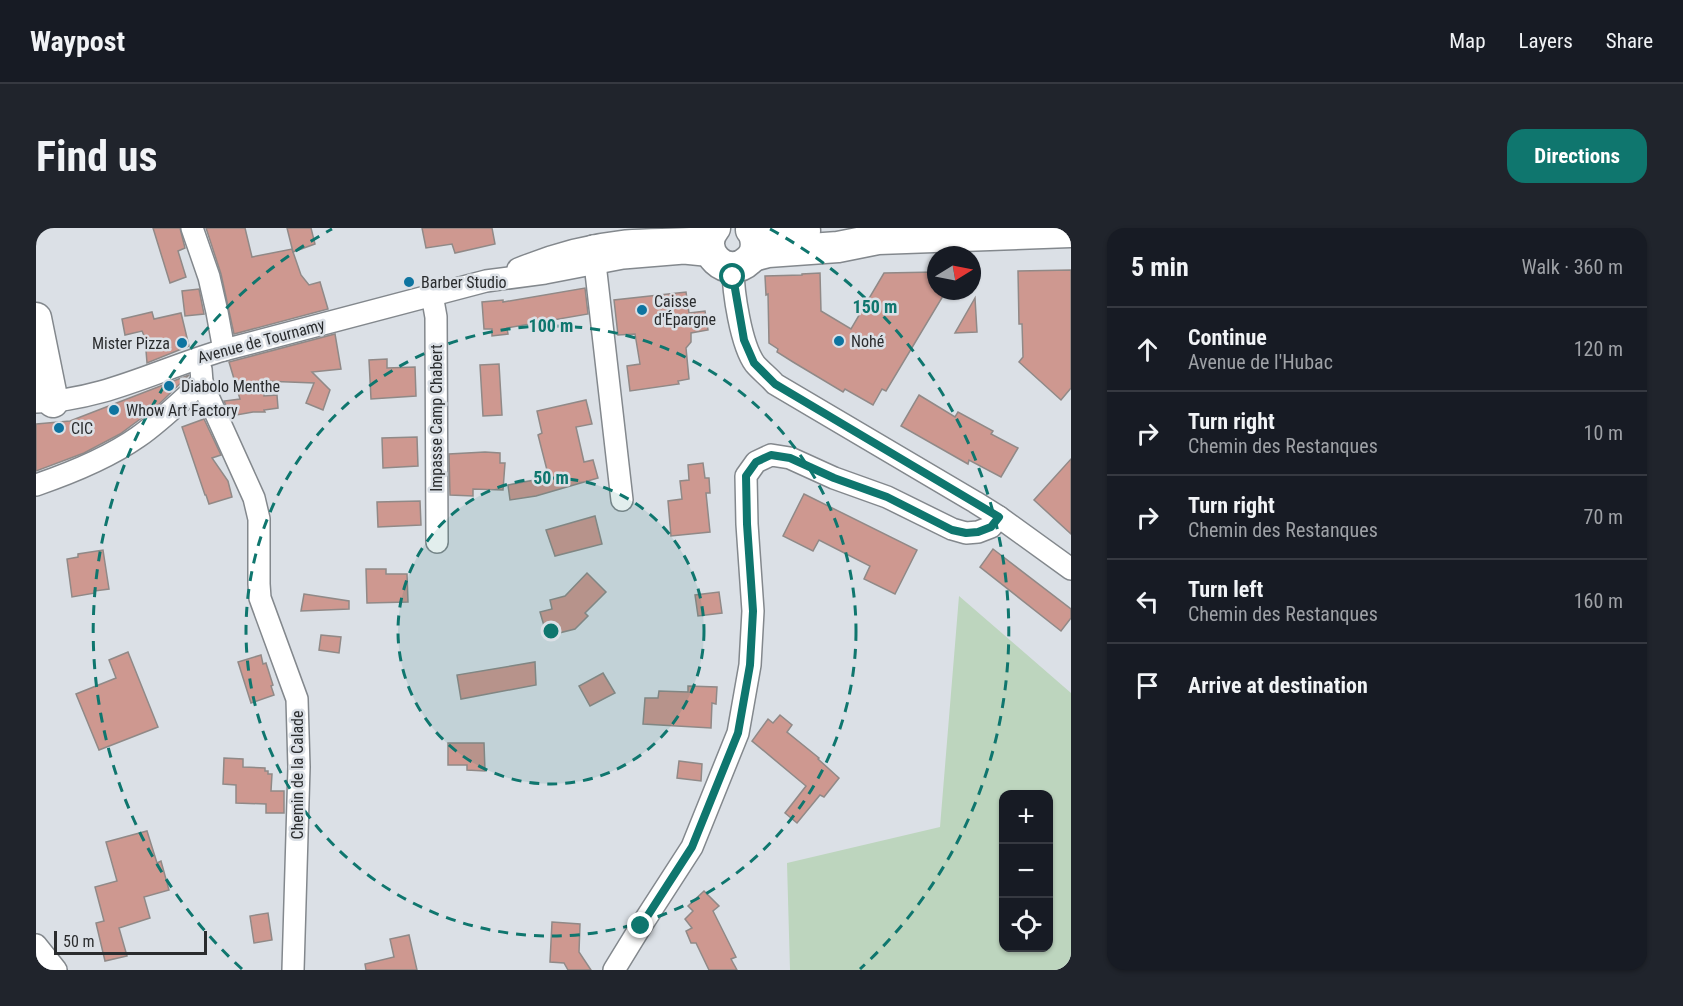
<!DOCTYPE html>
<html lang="en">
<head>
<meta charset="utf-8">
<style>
  body { margin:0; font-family:"Roboto Condensed",sans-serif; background:#20242c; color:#f1f3f6 }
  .controls { position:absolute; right:18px; bottom:18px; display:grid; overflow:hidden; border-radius:12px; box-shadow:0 2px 4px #0004 }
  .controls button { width:54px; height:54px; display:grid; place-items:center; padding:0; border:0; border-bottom:2px solid #363941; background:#171b24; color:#f1f3f6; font:30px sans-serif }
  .compass { position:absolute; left:891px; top:18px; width:54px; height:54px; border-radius:50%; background:#171b24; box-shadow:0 2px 4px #0004; rotate:80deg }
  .scale { position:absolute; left:18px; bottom:15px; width:153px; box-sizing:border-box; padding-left:6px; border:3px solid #2a2c2e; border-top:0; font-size:16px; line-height:21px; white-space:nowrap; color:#2a2c2e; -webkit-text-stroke:4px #dbe0e6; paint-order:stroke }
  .stop { position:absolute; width:18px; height:18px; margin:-14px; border:4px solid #0f766e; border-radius:50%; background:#fff }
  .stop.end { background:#0f766e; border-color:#fff; box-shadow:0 2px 6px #0008 }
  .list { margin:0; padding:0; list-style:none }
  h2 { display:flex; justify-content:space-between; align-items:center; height:78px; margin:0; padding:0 24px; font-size:26px }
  h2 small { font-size:20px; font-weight:400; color:#9ea1a6 }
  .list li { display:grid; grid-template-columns:39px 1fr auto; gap:18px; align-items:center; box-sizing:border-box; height:84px; padding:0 24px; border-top:2px solid #363941 }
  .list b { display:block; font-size:22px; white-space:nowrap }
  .list p { margin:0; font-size:20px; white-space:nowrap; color:#9ea1a6 }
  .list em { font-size:20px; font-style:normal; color:#9ea1a6 }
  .icon { flex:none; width:33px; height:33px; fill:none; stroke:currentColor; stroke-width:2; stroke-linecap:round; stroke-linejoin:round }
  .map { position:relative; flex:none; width:1035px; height:742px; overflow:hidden; border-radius:18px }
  header { display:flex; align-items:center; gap:36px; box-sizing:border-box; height:84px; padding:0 30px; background:#171b24; border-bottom:2px solid #363941 }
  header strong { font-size:28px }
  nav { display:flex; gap:33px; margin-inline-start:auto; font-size:21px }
  .intro { display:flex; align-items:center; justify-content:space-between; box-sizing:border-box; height:144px; padding:0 36px }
  h1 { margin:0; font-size:42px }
  .button { padding:15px 27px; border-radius:18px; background:#0f766e; color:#fff; font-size:21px; font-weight:700 }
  main { display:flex; gap:36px; padding:0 36px }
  aside { flex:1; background:#171b24; border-radius:18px; box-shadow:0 2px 4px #0004 }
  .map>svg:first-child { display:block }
</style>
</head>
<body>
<header>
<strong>Waypost</strong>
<nav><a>Map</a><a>Layers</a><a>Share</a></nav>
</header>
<div class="intro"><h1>Find us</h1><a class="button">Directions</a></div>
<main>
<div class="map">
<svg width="1035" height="742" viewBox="0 0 1035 742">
  <rect width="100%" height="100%" fill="#dbe0e6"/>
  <!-- green -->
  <path fill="#bdd5be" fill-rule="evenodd" d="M923 368 1035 465V742H754L751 635 904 599ZM968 566H1012V720H968Z"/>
  <!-- building -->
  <g fill="#ce9890" stroke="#908987" stroke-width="1.5">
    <polygon points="117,0 144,0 149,20 142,23 150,49 134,55"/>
    <polygon points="170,0 209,0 216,29 256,21 265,47 273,57 284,54 292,81 198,106 185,46"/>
    <polygon points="251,0 275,0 279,16 257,24"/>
    <polygon points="386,0 456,0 459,16 419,25 416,16 390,20"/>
    <polygon points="1035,42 1035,160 1025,172 983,134 987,129 986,96 983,96 982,43"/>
    <polygon points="900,44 900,63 910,63 850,163 846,161 837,177 809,161 807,164 757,134 741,124 742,121 733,115 732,66 730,67 729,48 766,47 766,46 784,45 785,83 815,101 848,45"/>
    <polygon points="549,60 552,86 471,100 472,106 456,108 456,101 448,101 446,74 467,72 467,74"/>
    <polygon points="163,61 168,86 149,88 146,63"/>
    <polygon points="650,64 653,85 669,83 672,102 655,105 655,114 650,120 653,151 642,153 643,156 594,163 591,138 604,136 599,106 582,107 578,72"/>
    <polygon points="939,70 941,104 919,105"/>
    <polygon points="116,84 118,91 145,85 153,118 111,135 109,110 106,103 89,107 86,91"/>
    <polygon points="299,106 305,141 276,144 294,162 287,182 270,175 278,155 228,153 228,168 241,167 242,180 228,182 229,184 217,184 195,188 188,173 204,171 193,134"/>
    <polygon points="351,131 351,140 379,139 380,168 335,171 333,132"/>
    <polygon points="463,136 466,187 447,188 444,137"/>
    <polygon points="153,147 119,180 84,206 48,225 0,243 0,196 34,193"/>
    <polygon points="883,167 919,189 922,184 957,203 955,206 982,220 965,249 933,232 932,236 865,198"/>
    <polygon points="550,172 556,196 540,199 548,234 557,232 562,250 500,268 474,272 472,257 504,251 502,244 511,242 502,207 506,205 501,183"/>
    <polygon points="168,191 185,227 176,230 192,253 196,269 173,276 170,267 169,267 146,199"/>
    <polygon points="381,209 382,238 347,240 346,210"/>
    <polygon points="449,224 464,225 464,235 469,235 467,262 437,261 437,268 414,267 413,226"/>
    <polygon points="1035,231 1035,306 998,272"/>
    <polygon points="667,235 669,250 673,250 674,265 670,265 674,304 635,308 632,273 646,271 644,253 653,252 652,237"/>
    <polygon points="768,266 881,322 859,366 828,351 834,338 783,312 777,323 747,308"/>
    <polygon points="384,273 385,297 342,299 341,274"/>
    <polygon points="559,288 566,316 519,328 510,302"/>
    <polygon points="957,321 1035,381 1035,390 1025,403 944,339"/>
    <polygon points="67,322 73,361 58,363 59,365 36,369 31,331 42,329 42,326"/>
    <polygon points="330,341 350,341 350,346 371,346 372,374 331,375"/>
    <polygon points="551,345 570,364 549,385 552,388 539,401 511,408 504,384 516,381 514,372 529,368"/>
    <polygon points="683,364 686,385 662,388 659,367"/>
    <polygon points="268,366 313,373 313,381 265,383"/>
    <polygon points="285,407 305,409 303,425 283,422"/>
    <polygon points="92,424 122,499 63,522 40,466 80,450 73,432"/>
    <polygon points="225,427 227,436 230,435 237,457 235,458 238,467 215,475 202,434"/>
    <polygon points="499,434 500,457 425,471 421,447"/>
    <polygon points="567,445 579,465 554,478 543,458"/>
    <polygon points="652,458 681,459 680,476 676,475 675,500 607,496 609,470 622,470 623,463 652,464"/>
    <polygon points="744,487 756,497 751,504 783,530 782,531 803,550 788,569 784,567 761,595 749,585 770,558 716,513 732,491 737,495"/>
    <polygon points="412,515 448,515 449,543 431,542 431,537 412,537"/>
    <polygon points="188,530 207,531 207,539 229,540 229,543 232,543 232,546 236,546 235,563 248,563 248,585 230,585 230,576 200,575 200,557 187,556"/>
    <polygon points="643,533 666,536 665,553 641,550"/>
    <polygon points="111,603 121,635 125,633 133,662 108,669 114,690 83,700 91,728 69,733 60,695 68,693 59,659 81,653 70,614"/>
    <polygon points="668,663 683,678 677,683 700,729 695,731 701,742 673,742 660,715 655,715 650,703 656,700 649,691 657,683 652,678"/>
    <polygon points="232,685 236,712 218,715 214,688"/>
    <polygon points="516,694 544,696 543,724 555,742 532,742 528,735 514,734"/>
    <polygon points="373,707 381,742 330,742 329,736 358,729 354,711"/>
  </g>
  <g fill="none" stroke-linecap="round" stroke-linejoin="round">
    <defs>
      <g id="street">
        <polyline points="156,0 173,49 181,84 188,122"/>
        <polyline points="557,18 586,272"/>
        <path d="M697 40C697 64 705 117 719 136 725 143 733 149 739 156L939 274 963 289 1035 341"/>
        <path d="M482 41C516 27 553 17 590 13 618 11 646 12 674 9"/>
        <polyline points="396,67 400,89 401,314"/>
        <polyline points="166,154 170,164 218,270 223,291 223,356 224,370 261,471 263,539 257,742"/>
        <path d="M0 174C66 173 125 140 188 122L450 53 509 45 587 30 648 25 668 27 678 30"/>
        <path d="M0 257C35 245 72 230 102 209 125 193 145 173 166 154L165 141"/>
        <polyline points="0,717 20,742"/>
        <polyline points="578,742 605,698 656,619 702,505 714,437 717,383 711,296 710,248 720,234 735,227 754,230 798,250 851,269 916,301 930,305 942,304 955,299 963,289"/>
      </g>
      <g id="secondary">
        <path d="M679 0C660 23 691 53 713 32 719 27 721 19 719 10"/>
        <polyline points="715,2 769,3"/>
        <polyline points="717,28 732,24 802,19 842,11 1035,4"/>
        <polyline points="0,90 17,174"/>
      </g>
    </defs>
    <!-- street casing -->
    <use href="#street" stroke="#83888d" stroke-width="24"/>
    <!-- secondary casing -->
    <use href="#secondary" stroke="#83888d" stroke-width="33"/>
    <!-- street -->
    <use href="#street" stroke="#fff" stroke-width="21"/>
    <!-- secondary -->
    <use href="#secondary" stroke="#fff" stroke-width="30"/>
  </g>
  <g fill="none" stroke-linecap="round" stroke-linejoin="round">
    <!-- route -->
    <polyline stroke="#0f766e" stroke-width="8" points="605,698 656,619 702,505 714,437 717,383 711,296 710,248 720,234 735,227 754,230 798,250 851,269 916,302 930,305 942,304 955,299 963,289 739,156 718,135 708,112 697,49"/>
  </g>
  <!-- distance rings -->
  <circle cx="515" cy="403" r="153" fill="#0f766e" fill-opacity=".12"/>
  <g fill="none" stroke="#0f766e" stroke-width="3" stroke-dasharray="10 8">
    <circle cx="515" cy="403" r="153"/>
    <circle cx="515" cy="403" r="305"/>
    <path d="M206 741A458 458 0 0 1 296 1M734 1A458 458 0 0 1 824 741"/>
  </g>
  <!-- markers -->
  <g fill="#0e74a0" stroke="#dbe0e6" stroke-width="2">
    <circle cx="373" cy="54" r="6"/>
    <circle cx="606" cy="82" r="6"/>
    <circle cx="803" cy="113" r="6"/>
    <circle cx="146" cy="115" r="6"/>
    <circle cx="133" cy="158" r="6"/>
    <circle cx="78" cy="182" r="6"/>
    <circle cx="23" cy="200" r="6"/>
  </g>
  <g text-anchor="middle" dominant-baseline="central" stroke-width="5" stroke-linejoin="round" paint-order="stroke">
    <!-- poi labels -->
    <g font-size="16" fill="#2a2c2e" stroke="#dbe0e6" text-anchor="start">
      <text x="385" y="54">Barber Studio</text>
      <text x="618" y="73">Caisse<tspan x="618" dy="18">d'Épargne</tspan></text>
      <text x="815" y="113">Nohé</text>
      <text x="134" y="115" text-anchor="end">Mister Pizza</text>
      <text x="145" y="158">Diabolo Menthe</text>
      <text x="90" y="182">Whow Art Factory</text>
      <text x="35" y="200">CIC</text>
    </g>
    <!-- street labels -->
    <g font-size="16" fill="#2a2c2e" stroke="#dbe0e6">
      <text transform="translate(225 113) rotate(-15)">Avenue de Tournamy</text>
      <text transform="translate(400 190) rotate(-90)">Impasse Camp Chabert</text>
      <text transform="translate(261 547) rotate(-90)">Chemin de la Calade</text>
    </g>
  </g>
  <circle cx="515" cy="403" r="9" fill="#0f766e" stroke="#dbe0e6" stroke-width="3"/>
  <g font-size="18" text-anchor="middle" font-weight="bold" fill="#0f766e" stroke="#dbe0e6" stroke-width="5" stroke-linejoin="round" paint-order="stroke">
    <text x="839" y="85">150 m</text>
    <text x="515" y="104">100 m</text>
    <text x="515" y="256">50 m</text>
  </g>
</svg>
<div class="controls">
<button>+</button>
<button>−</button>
<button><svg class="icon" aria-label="locate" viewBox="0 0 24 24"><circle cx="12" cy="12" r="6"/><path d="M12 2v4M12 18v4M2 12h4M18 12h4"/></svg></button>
</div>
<svg class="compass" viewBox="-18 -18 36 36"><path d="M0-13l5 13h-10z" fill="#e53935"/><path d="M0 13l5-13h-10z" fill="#9ea1a6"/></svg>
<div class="scale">50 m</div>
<div class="stop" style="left:697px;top:49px"></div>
<div class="stop end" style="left:605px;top:698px"></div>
</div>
<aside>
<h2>5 min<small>Walk · 360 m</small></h2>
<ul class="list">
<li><svg class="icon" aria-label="ahead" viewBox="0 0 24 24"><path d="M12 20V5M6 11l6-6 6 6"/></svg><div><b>Continue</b><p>Avenue de l'Hubac</p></div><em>120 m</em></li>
<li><svg class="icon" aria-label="right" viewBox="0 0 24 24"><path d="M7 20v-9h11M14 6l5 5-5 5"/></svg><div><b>Turn right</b><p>Chemin des Restanques</p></div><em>10 m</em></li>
<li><svg class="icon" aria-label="right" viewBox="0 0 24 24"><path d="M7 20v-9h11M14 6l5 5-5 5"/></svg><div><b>Turn right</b><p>Chemin des Restanques</p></div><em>70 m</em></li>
<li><svg class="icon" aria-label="left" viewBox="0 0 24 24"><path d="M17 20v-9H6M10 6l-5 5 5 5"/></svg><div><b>Turn left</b><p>Chemin des Restanques</p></div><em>160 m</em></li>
<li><svg class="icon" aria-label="arrive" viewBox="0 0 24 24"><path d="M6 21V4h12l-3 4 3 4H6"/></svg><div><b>Arrive at destination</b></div></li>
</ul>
</aside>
</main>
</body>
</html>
